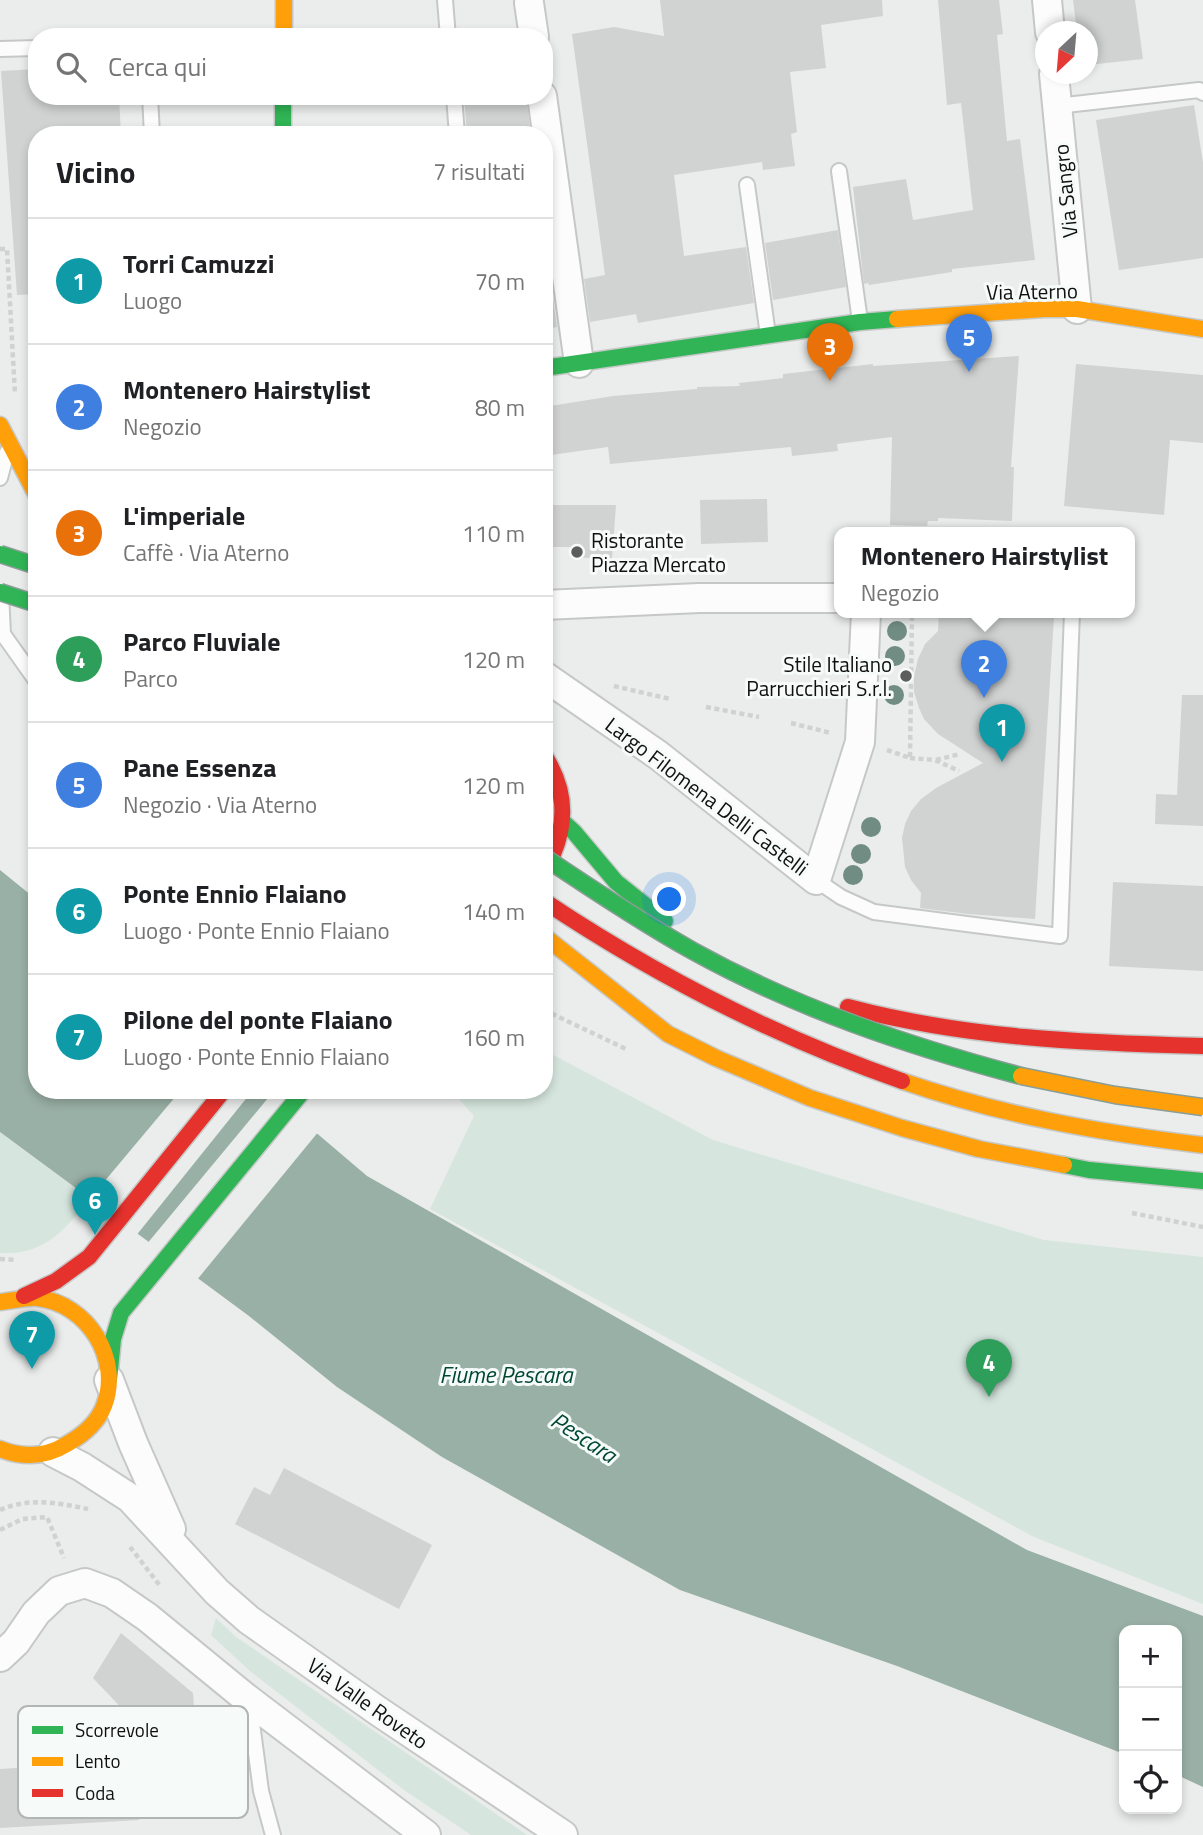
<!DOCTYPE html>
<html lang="it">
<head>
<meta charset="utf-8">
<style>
  body { margin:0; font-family:"Titillium Web",sans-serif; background:#f2f2f2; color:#202124 }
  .controls { position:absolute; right:21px; bottom:21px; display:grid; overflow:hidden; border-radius:14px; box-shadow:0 4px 10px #0003 }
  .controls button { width:63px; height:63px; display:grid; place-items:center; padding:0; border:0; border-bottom:2px solid #e0e0e0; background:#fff; color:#202124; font:35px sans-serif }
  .compass { position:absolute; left:1035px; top:21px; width:63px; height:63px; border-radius:50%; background:#fff; box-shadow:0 4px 10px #0003; rotate:206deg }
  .you { position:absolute; left:670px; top:900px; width:24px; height:24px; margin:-18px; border:5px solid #fff; border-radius:50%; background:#1a73e8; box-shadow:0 0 0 10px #1a73e833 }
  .badge { display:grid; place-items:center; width:46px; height:46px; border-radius:50%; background:#5c5e5d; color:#fff; font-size:23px; font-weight:700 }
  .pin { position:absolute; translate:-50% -58px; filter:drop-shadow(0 2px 4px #0008) }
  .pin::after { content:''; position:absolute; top:37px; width:24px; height:21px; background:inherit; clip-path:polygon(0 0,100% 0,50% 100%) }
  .popup { position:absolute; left:834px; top:527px; width:301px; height:91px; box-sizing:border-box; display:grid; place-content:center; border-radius:14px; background:#fff; filter:drop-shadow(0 2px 5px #0005); font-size:23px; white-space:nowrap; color:#757577 }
  .popup b { font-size:26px; color:#202124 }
  .popup::after { content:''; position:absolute; left:50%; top:100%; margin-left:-14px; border:14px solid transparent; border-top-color:#fff }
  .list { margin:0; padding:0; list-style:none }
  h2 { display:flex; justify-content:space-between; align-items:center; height:91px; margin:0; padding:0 28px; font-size:30px }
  h2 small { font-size:23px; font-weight:400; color:#757577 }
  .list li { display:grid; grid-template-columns:46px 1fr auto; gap:21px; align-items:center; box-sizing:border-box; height:126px; padding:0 28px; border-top:2px solid #e0e0e0 }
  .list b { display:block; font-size:26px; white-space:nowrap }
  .list p { margin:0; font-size:23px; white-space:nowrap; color:#757577 }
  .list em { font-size:23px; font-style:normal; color:#757577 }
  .icon { flex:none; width:38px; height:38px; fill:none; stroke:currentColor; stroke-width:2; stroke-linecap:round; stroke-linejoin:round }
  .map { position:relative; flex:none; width:1203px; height:1835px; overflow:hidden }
  .search { position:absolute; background:#fff; box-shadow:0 4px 10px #0003; left:28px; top:28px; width:525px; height:77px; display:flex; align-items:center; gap:18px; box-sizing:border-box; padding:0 24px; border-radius:28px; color:#757577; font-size:26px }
  .panel { position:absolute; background:#fff; box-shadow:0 4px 10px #0003; left:28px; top:126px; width:525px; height:973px; border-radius:28px }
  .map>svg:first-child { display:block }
</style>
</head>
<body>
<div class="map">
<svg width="1203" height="1835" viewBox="0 0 1203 1835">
  <rect width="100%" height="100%" fill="#eaedeb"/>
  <!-- green -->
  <g fill="#d6e6df">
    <polygon points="544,1050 713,1140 1044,1240 1203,1257 1203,1604 1034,1537 430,1209 474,1116 451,1090 544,1090"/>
    <path d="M0 1132 90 1199C65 1230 43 1256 0 1253Z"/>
    <polygon points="216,1618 236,1637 527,1835 471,1835 404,1790 251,1672 211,1635"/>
  </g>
  <!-- water -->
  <polygon fill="#99b0a6" points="0,870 37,900 37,1090 266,1090 367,1176 1027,1550 1203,1616 1203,1787 1177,1775 1177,1630 1124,1630 1124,1754 897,1666 680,1590 442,1457 337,1387 249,1316 0,1132"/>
  <!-- pier -->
  <g fill="#eaedeb">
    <polygon points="181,1090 253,1090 135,1237 88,1201"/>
    <polygon points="273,1092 319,1131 196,1281 146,1245"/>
  </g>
  <!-- building -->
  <g fill="#d1d3d2">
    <polygon points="660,0 882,0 883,16 821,25 826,68 790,72 797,132 791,134 795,166 763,170 762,162 674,175 684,256 746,247 754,303 638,323 636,314 590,322 584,279 605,275 572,34 614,27 664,36"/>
    <polygon points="938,0 999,0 1003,34 997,35 1007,141 1020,139 1035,260 952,269 952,272 869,285 868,283 864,284 853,187 906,179 913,220 973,210 961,103 947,105"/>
    <polygon points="1073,0 1135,0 1143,59 1088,65 1088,32 1077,32"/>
    <polygon points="37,69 37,96 119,96 121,135 37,135 37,294 17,295 1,71"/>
    <polygon points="464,96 526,96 531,135 467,135"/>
    <polygon points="1194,105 1203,163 1203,258 1119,270 1096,120"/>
    <polygon points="838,230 846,287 773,300 765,243"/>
    <polygon points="549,270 557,327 544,330 544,271"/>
    <polygon points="1019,356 1011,467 1014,467 1012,521 938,518 938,521 928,521 927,526 890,525 892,437 837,444 838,451 792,456 791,447 610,464 608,447 544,456 544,407 613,396 697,389 697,387 740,386 739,383 783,378 783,374 873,364 873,366"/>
    <polygon points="1076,364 1203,375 1203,443 1170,440 1164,515 1064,506"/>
    <polygon points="767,499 768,542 701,544 700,500"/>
    <polygon points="544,505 616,505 612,559 570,557 570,547 544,547"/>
    <polygon points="939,612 990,612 1054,617 1035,919 968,914 920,908 921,893 911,880 905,867 902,838 905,824 911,811 921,799 936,788 983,763 938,734 924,719 919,708 914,692 914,676 918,659 925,644 938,631"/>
    <polygon points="1182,695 1203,695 1203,826 1155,824 1156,794 1177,795"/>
    <polygon points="1113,882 1203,886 1203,971 1109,966"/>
    <polygon points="284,1468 432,1545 399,1609 235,1524 254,1487 270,1495"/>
    <polygon points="121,1633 193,1693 194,1707 221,1733 229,1799 138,1803 139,1820 0,1828 0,1769 169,1758 93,1678"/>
  </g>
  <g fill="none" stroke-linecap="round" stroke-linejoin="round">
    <defs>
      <g id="lane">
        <polyline points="445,0 448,37"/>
        <polyline points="0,49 37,48"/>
        <polyline points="150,96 152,135"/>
        <polyline points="454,96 457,135"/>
        <polyline points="1057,106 1199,90 1203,93"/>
        <polyline points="839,171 860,321"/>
        <polyline points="747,185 768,335"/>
        <polyline points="0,478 7,452"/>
        <polyline points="1,593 3,634 37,682"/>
        <polyline points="816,880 841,897 874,912 1060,936 1072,612"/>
        <polyline points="264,1712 252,1723 261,1791 273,1835"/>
      </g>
      <g id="street">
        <polyline points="1047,0 1050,32"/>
        <polyline points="529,3 534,37"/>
        <polyline points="1054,74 1077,309"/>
        <polyline points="542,96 579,363"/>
        <polyline points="544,605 699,598 839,598"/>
        <polyline points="544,676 658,755 816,880 860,742 866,612"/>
        <polyline points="109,1380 133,1443 171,1529"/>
        <polyline points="53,1452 82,1467 130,1498 217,1592 249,1620 378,1711 563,1835"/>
        <polyline points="0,1657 16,1642 36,1613 59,1591 85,1583 112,1593 147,1617 246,1698 426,1835"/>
      </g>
      <g id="fast">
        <polyline points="283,96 283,135"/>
        <polyline points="544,368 860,322 897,319"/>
        <polyline points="563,822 574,832 616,882 665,921"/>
        <polyline points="1064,1165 1089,1170 1203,1181"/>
        <polyline points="109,1380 113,1339 121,1313 304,1090"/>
      </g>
      <g id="slow">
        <polyline points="284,0 284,37"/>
        <polyline points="897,319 1044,309 1077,309 1203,329"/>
        <polyline points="0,425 37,496"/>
        <polyline points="544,936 668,1034 716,1058 810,1098 902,1128 979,1149 1064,1165"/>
        <path d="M902 1081C1000 1115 1101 1133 1203 1145"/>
        <path d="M0 1302C12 1301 26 1297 38 1298 88 1304 122 1359 104 1406 97 1424 83 1435 67 1444 46 1457 23 1458 0 1449"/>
      </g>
      <g id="jam">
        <path d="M544 755C565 787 568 819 553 854"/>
        <path d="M544 901C658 977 773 1036 902 1081"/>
        <path d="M848 1007C965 1038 1083 1043 1203 1046"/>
        <polyline points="24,1296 56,1281 89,1257 224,1090"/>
      </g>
    </defs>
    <!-- lane casing -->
    <use href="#lane" stroke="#c6c8c7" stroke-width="18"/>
    <!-- street casing -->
    <use href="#street" stroke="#c6c8c7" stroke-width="32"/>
    <!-- fast casing -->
    <use href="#fast" stroke="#c6c8c7" stroke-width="19"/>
    <!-- slow casing -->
    <use href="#slow" stroke="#c6c8c7" stroke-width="19"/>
    <!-- jam casing -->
    <use href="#jam" stroke="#c6c8c7" stroke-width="19"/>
    <!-- path -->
    <g stroke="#d0d2d2" stroke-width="4.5" stroke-dasharray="5 3.5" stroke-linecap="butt">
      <polyline points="0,249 7,249 15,394"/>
      <polyline points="614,686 670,699"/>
      <polyline points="706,707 759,717"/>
      <polyline points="791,723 831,733"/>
      <polyline points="887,750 910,758 912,612"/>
      <polyline points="910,758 935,760 959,771"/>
      <polyline points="936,760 960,754"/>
      <polyline points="544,1010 626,1049"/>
      <polyline points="1132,1213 1203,1227"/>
      <polyline points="0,1259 17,1260"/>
      <path d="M0 1510C29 1497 59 1503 88 1509"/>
      <polyline points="0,1530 22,1519 47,1517 64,1558"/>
      <polyline points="130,1547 161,1587"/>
    </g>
    <!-- lane -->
    <use href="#lane" stroke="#fcfcfc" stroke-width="14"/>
    <!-- street -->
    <use href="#street" stroke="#fcfcfc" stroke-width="28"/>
    <!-- fast -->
    <use href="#fast" stroke="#30b455" stroke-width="16"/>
    <!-- slow -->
    <use href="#slow" stroke="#ff9f0a" stroke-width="16"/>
    <!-- jam -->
    <use href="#jam" stroke="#e5322d" stroke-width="16"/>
    <defs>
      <g id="fast-bridge">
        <polyline points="0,554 37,566"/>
        <polyline points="0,592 37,604"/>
        <path d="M544 857C593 890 641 922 693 951 796 1008 908 1046 1021 1076"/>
      </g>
      <polyline id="slow-bridge" points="1021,1076 1115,1095 1203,1107"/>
    </defs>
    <!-- fast-bridge casing -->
    <use href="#fast-bridge" stroke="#8a9d96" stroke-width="19" stroke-linecap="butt"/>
    <!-- slow-bridge casing -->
    <use href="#slow-bridge" stroke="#8a9d96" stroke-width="19" stroke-linecap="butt"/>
    <!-- fast-bridge -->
    <use href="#fast-bridge" stroke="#30b455" stroke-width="16"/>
    <!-- slow-bridge -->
    <use href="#slow-bridge" stroke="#ff9f0a" stroke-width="16"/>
  </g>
  <!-- trees -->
  <g fill="#718c83">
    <circle cx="897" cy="631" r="10"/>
    <circle cx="895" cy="656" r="10"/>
    <circle cx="894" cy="695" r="10"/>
    <circle cx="871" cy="827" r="10"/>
    <circle cx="861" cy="854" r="10"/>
    <circle cx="853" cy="875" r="10"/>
  </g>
  <!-- markers -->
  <g fill="#5c5e5d" stroke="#f6fbf9" stroke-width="2.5">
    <circle cx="577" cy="552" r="7"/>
    <circle cx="906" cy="676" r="7"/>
  </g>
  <g text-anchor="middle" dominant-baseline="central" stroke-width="6" stroke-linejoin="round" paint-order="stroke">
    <!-- street labels -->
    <g font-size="21" fill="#0f1110" stroke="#f6fbf9">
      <text transform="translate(1065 191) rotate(-96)">Via Sangro</text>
      <text transform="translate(1032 291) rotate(-1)">Via Aterno</text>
      <text transform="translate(707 796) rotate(37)">Largo Filomena Delli Castelli</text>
      <text transform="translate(368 1703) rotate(35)">Via Valle Roveto</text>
    </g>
    <!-- poi labels -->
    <g font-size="21" fill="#0f1110" stroke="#f6fbf9" text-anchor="start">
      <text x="591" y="540">Ristorante<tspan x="591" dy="24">Piazza Mercato</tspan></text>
      <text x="892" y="664" text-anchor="end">Stile Italiano<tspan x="892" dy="24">Parrucchieri S.r.l.</tspan></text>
    </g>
    <!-- water labels -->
    <g font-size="23" font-style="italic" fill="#014734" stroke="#f6fbf9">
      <text x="506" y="1374">Fiume Pescara</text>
      <text transform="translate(584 1437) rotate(33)">Pescara</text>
    </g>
  </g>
  <!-- legend -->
  <rect x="18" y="1706" width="230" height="112" rx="10" fill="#f6fbf9" stroke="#b1b5b3" stroke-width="2"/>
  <rect x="32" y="1726" width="31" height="8" fill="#30b455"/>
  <rect x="32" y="1757" width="31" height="9" fill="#ff9f0a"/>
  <rect x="32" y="1789" width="31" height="8" fill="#e5322d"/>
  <g font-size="19" fill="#0f1110">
    <text x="75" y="1737">Scorrevole</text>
    <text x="75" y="1768">Lento</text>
    <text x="75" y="1800">Coda</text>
  </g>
</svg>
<div class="controls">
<button>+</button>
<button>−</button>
<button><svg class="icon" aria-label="locate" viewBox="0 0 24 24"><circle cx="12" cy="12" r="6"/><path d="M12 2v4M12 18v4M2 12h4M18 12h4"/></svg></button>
</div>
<svg class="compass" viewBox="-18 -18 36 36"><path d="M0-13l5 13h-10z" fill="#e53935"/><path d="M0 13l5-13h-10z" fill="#757577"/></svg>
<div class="you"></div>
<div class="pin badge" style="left:1002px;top:762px;background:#0f9aa8">1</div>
<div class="pin badge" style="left:984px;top:698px;background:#3f7fe0">2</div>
<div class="popup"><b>Montenero Hairstylist</b>Negozio</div>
<div class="pin badge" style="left:830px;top:381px;background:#e8710a">3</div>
<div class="pin badge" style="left:989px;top:1397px;background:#2e9e5b">4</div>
<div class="pin badge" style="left:969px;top:372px;background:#3f7fe0">5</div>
<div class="pin badge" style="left:95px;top:1235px;background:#0f9aa8">6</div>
<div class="pin badge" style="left:32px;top:1369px;background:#0f9aa8">7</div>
<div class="search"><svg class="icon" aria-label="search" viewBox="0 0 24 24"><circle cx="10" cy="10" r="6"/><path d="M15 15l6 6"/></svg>Cerca qui</div>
<section class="panel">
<h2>Vicino<small>7 risultati</small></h2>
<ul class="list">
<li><span class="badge" style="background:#0f9aa8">1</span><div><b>Torri Camuzzi</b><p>Luogo</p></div><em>70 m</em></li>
<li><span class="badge" style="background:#3f7fe0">2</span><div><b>Montenero Hairstylist</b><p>Negozio</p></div><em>80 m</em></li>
<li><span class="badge" style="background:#e8710a">3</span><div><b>L'imperiale</b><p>Caffè · Via Aterno</p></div><em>110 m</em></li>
<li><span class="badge" style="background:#2e9e5b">4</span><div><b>Parco Fluviale</b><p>Parco</p></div><em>120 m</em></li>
<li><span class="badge" style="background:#3f7fe0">5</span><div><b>Pane Essenza</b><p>Negozio · Via Aterno</p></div><em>120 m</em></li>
<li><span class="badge" style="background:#0f9aa8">6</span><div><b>Ponte Ennio Flaiano</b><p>Luogo · Ponte Ennio Flaiano</p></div><em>140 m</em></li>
<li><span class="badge" style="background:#0f9aa8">7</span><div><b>Pilone del ponte Flaiano</b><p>Luogo · Ponte Ennio Flaiano</p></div><em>160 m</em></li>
</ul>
</section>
</div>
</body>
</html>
